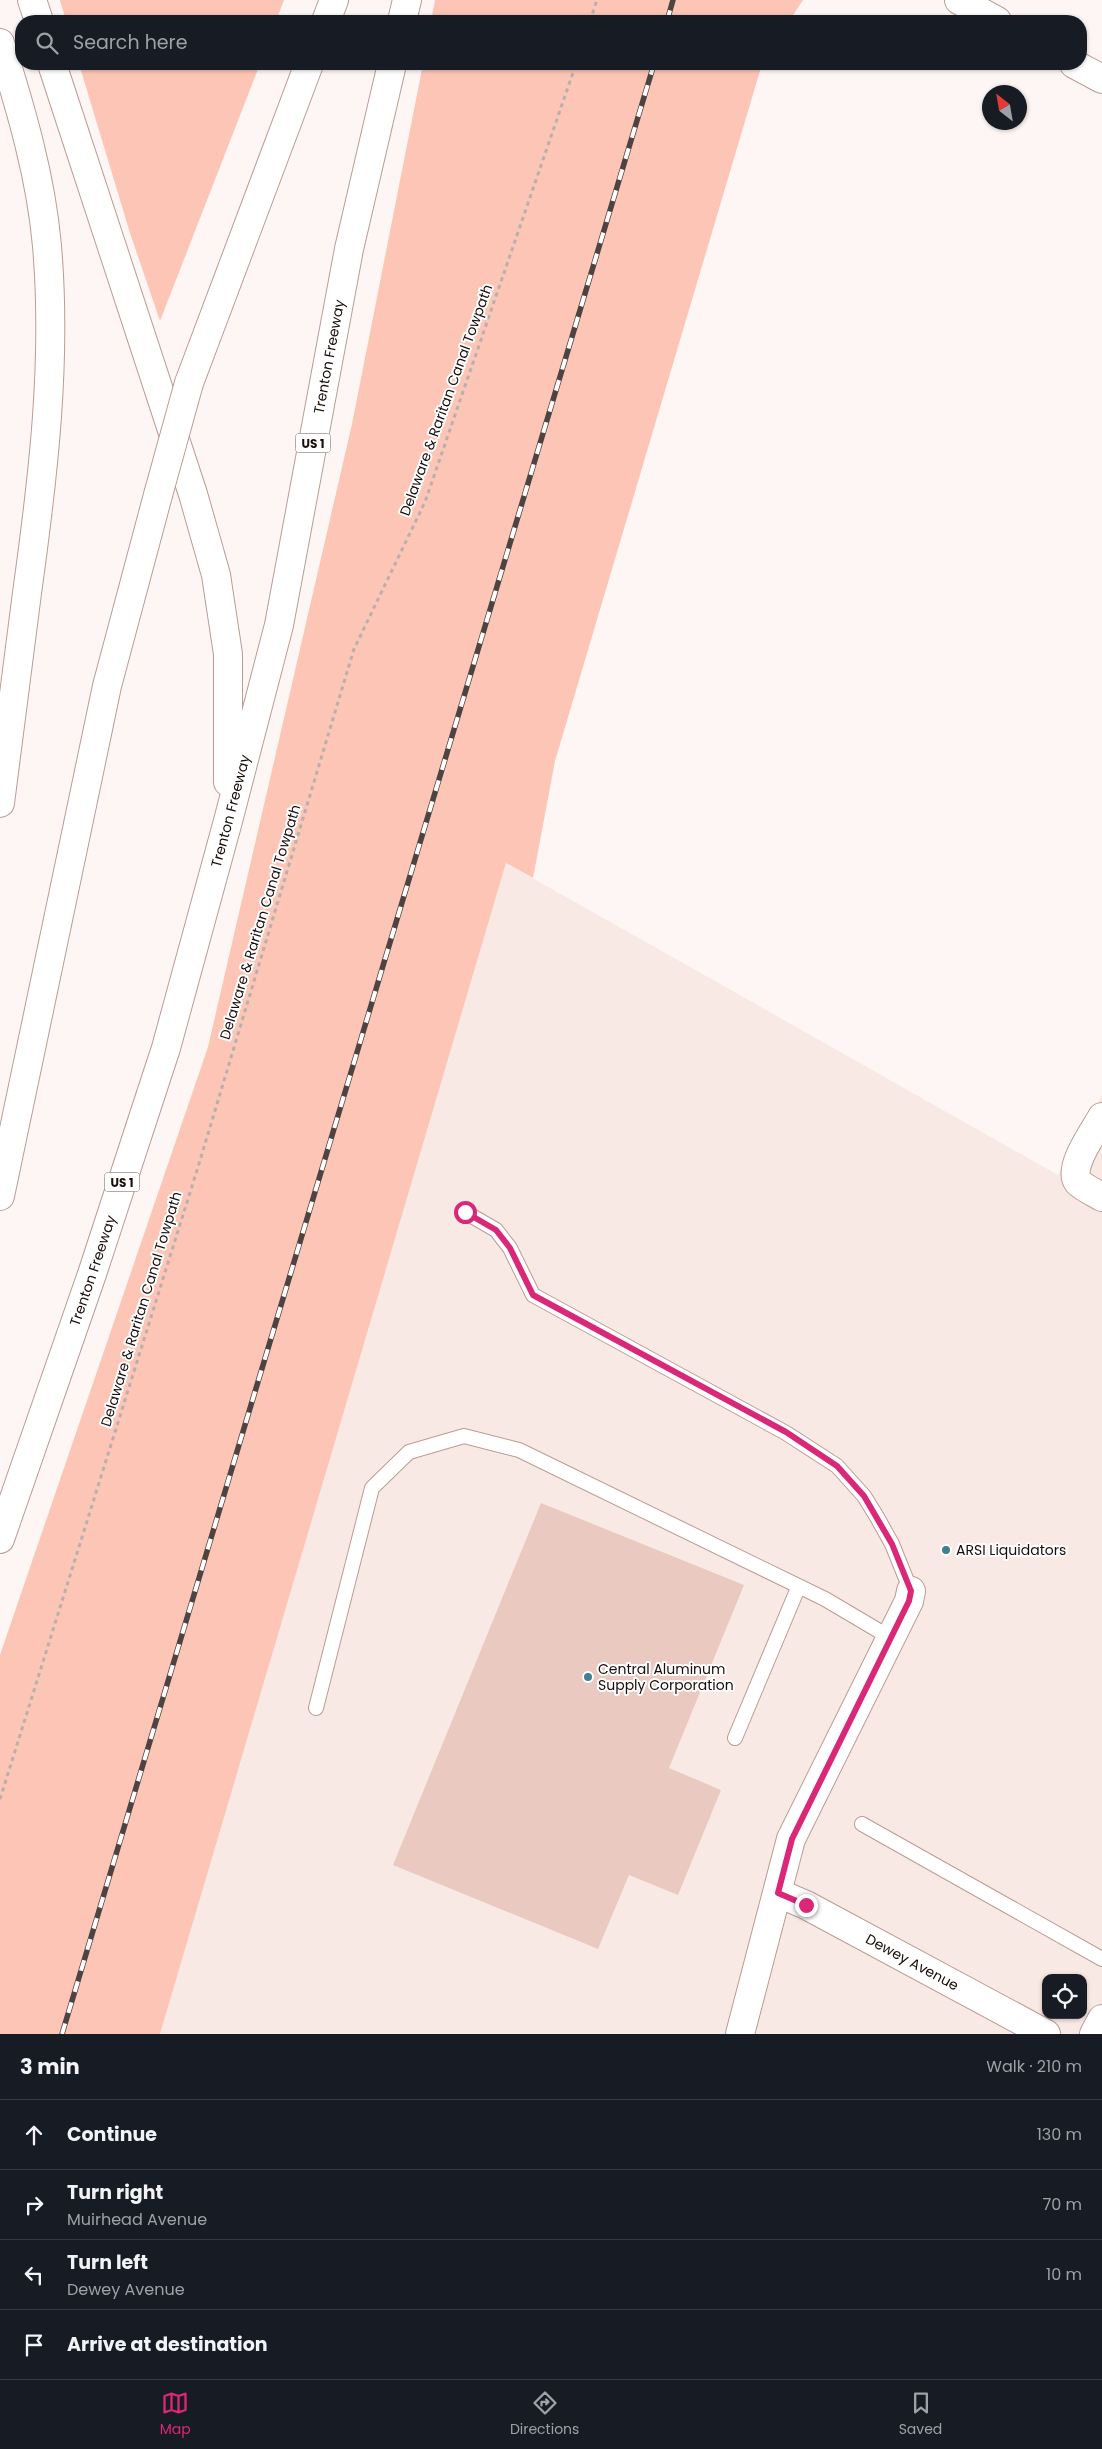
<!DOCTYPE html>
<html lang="en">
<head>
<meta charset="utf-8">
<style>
  body { margin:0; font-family:Poppins,sans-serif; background:#242831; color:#f1f3f6 }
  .controls { position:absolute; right:15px; bottom:15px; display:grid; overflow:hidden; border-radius:10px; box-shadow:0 1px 4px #0004 }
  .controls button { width:45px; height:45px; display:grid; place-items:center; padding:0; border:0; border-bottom:1px solid #363941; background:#171b24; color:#f1f3f6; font:25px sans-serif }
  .compass { position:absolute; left:982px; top:85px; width:45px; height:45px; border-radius:50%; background:#171b24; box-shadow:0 1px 4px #0004; rotate:329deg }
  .stop { position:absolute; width:15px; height:15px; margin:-11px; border:4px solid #db2777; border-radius:50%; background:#fff }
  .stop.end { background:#db2777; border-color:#fff; box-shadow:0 1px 5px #0008 }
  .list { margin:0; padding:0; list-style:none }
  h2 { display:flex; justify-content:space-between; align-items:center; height:65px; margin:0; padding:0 20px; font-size:21px }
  h2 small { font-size:16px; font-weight:400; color:#9ea1a6 }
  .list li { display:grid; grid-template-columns:32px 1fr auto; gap:15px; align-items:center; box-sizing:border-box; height:70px; padding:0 20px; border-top:1px solid #363941 }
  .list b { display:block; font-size:19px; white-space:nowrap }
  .list p { margin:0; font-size:16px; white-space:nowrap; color:#9ea1a6 }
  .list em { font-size:16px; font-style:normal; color:#9ea1a6 }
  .icon { flex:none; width:28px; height:28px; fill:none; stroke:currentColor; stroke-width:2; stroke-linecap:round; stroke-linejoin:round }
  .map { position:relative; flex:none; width:1102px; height:2034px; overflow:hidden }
  .search { position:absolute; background:#171b24; box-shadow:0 1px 4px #0004; left:15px; right:15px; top:15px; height:55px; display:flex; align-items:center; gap:12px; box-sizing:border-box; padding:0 18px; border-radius:20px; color:#9ea1a6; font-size:19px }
  .sheet { height:345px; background:#171b24 }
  nav { display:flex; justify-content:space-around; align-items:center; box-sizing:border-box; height:70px; border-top:1px solid #363941; background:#171b24; font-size:14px; color:#9ea1a6 }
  nav a { display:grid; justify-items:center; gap:2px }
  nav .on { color:#db2777 }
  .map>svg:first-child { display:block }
</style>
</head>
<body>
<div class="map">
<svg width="1102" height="2034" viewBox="0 0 1102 2034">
  <rect width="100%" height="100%" fill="#fdf6f4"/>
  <!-- built -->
  <path fill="#f9e9e4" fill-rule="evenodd" d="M506 863 1058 1175 1102 1095V2021L1095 2034H160ZM1046 1978H1083V2015H1046Z"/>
  <!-- green -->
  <g fill="#fcc5b6">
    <polygon points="60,0 284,0 276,21 66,21"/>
    <polygon points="435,0 803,0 789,21 431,21"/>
    <polygon points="79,64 260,64 160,321 130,233"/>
    <polygon points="423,64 762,64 555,761 533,878 506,863 160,2034 0,2034 0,1655 208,1047 352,424"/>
  </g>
  <!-- building -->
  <polygon fill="#eacac0" points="541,1503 744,1585 669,1768 721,1790 678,1895 629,1875 598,1949 393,1865"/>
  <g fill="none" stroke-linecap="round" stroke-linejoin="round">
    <defs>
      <g id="lane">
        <polyline points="465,1212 496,1230 510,1248 533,1295 786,1433 837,1466 864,1496 877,1517 892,1544 911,1591"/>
        <polyline points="316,1708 372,1488 409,1452 464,1436 519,1450 825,1599 891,1638"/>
        <polyline points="735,1738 798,1588"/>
        <polyline points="862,1824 1102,1959"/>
      </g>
      <g id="street">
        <path d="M1102 1117C1095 1130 1067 1168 1078 1182 1084 1188 1095 1193 1102 1197"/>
        <path id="s1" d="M778 1893 806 1905 1046 2034"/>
        <polyline points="740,2034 791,1839 909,1601 911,1591"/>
        <polyline points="1094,2034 1102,2019"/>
      </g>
      <g id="secondary">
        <polyline points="959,0 997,21"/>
        <polyline points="1074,64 1102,79"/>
      </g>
      <g id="highway">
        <polyline points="32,0 39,21"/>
        <polyline points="326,21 334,0"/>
        <polyline points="402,21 407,0"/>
        <path d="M0 43C21 109 41 177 47 246 57 362 43 478 27 593 18 663 9 733 0 803"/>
        <polyline points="52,64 193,494 216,575 228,654 228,782"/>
        <polyline points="189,383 309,64"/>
        <polyline points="0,1196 107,686 158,495"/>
        <path id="s2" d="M0 1539 92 1274 166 1048 228 821 279 625 349 249 392 64"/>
      </g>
    </defs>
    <!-- lane casing -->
    <use href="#lane" stroke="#bb9c93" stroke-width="16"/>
    <!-- street casing -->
    <use href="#street" stroke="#bb9c93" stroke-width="30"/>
    <!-- secondary casing -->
    <use href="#secondary" stroke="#bb9c93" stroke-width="30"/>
    <!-- highway casing -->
    <use href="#highway" stroke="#bb9c93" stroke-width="30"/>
    <!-- path -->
    <g stroke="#b8b0ae" stroke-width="3" stroke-dasharray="4 4" stroke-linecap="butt">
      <polyline points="590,21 597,0"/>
      <polyline points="0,1799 198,1167 354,649 425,502 576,64"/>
    </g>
    <!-- lane -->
    <use href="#lane" stroke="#fff" stroke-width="14"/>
    <!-- street -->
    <use href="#street" stroke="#fff" stroke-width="28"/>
    <!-- secondary -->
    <use href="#secondary" stroke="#fff" stroke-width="28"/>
    <!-- highway -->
    <use href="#highway" stroke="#fff" stroke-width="28"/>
    <defs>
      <g id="rail">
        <polyline points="667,21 673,0"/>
        <polyline points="62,2034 654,64"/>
      </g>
    </defs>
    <!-- rail casing -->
    <use href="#rail" stroke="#4d4341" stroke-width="5.5"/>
    <!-- rail -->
    <use href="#rail" stroke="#fff" stroke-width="4" stroke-dasharray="11" stroke-linecap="butt"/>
    <defs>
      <polyline id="highway-bridge" points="158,495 189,383"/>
    </defs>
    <!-- highway-bridge casing -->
    <use href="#highway-bridge" stroke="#bb9c93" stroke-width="30" stroke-linecap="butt"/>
    <!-- highway-bridge -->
    <use href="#highway-bridge" stroke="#fff" stroke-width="28"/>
  </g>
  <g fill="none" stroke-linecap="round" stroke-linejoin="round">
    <!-- route -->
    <polyline stroke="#db2777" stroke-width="6" points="465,1212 496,1230 510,1248 533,1295 786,1432 837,1466 864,1496 892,1544 911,1591 909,1601 792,1839 778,1893 806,1905"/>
  </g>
  <!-- markers -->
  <g fill="#3f8192" stroke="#fff" stroke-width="2">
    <circle cx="946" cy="1550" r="5"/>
    <circle cx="588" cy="1677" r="5"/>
  </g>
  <g text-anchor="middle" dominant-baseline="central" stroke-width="4" stroke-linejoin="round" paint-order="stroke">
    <!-- shield labels -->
    <g fill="#fff" stroke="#5d5654" stroke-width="1">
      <rect x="295.5" y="433.5" width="35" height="19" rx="4"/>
      <rect x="104.5" y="1172.5" width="35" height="19" rx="4"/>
    </g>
    <g font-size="12" font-weight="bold" fill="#180d0b">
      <text x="313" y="443">US 1</text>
      <text x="122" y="1182">US 1</text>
    </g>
    <!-- street labels -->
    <g font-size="14" fill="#180d0b" stroke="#fff">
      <text stroke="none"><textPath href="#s2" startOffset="1229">Trenton Freeway</textPath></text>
      <text transform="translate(446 400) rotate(-70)">Delaware &amp; Raritan Canal Towpath</text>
      <text stroke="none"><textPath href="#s2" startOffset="764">Trenton Freeway</textPath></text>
      <text transform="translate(260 922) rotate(-73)">Delaware &amp; Raritan Canal Towpath</text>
      <text stroke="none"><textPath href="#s2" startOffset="284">Trenton Freeway</textPath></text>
      <text transform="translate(141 1309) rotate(-73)">Delaware &amp; Raritan Canal Towpath</text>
      <text stroke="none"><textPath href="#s1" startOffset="151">Dewey Avenue</textPath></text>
    </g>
    <!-- poi labels -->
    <g font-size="14" fill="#180d0b" stroke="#fff" text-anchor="start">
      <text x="956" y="1550">ARSI Liquidators</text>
      <text x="598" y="1669">Central Aluminum<tspan x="598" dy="16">Supply Corporation</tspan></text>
    </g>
  </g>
</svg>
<div class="controls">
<button><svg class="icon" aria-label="locate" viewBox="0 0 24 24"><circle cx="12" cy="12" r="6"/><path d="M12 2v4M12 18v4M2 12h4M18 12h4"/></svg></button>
</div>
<svg class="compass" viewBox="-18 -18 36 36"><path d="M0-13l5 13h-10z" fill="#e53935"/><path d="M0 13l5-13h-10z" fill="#9ea1a6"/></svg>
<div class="stop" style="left:465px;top:1212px"></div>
<div class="stop end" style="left:806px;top:1905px"></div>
<div class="search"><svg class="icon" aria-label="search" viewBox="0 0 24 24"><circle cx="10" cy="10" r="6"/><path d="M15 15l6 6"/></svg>Search here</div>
</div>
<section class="sheet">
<h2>3 min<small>Walk · 210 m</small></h2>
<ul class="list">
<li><svg class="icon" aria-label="ahead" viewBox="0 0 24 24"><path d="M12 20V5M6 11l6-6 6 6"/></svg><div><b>Continue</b></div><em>130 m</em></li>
<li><svg class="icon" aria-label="right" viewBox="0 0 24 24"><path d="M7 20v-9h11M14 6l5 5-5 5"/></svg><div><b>Turn right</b><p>Muirhead Avenue</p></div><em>70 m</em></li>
<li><svg class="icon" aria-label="left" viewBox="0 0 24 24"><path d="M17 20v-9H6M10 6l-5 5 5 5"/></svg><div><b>Turn left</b><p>Dewey Avenue</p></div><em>10 m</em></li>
<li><svg class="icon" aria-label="arrive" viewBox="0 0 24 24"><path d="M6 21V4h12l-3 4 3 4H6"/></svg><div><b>Arrive at destination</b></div></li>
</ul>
</section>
<nav>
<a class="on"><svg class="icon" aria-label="map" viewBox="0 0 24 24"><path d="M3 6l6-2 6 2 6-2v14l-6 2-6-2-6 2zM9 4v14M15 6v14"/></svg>Map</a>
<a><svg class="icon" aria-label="directions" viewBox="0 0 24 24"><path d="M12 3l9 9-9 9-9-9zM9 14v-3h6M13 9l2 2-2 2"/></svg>Directions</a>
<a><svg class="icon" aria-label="saved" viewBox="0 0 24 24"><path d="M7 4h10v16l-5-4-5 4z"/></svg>Saved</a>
</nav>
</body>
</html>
